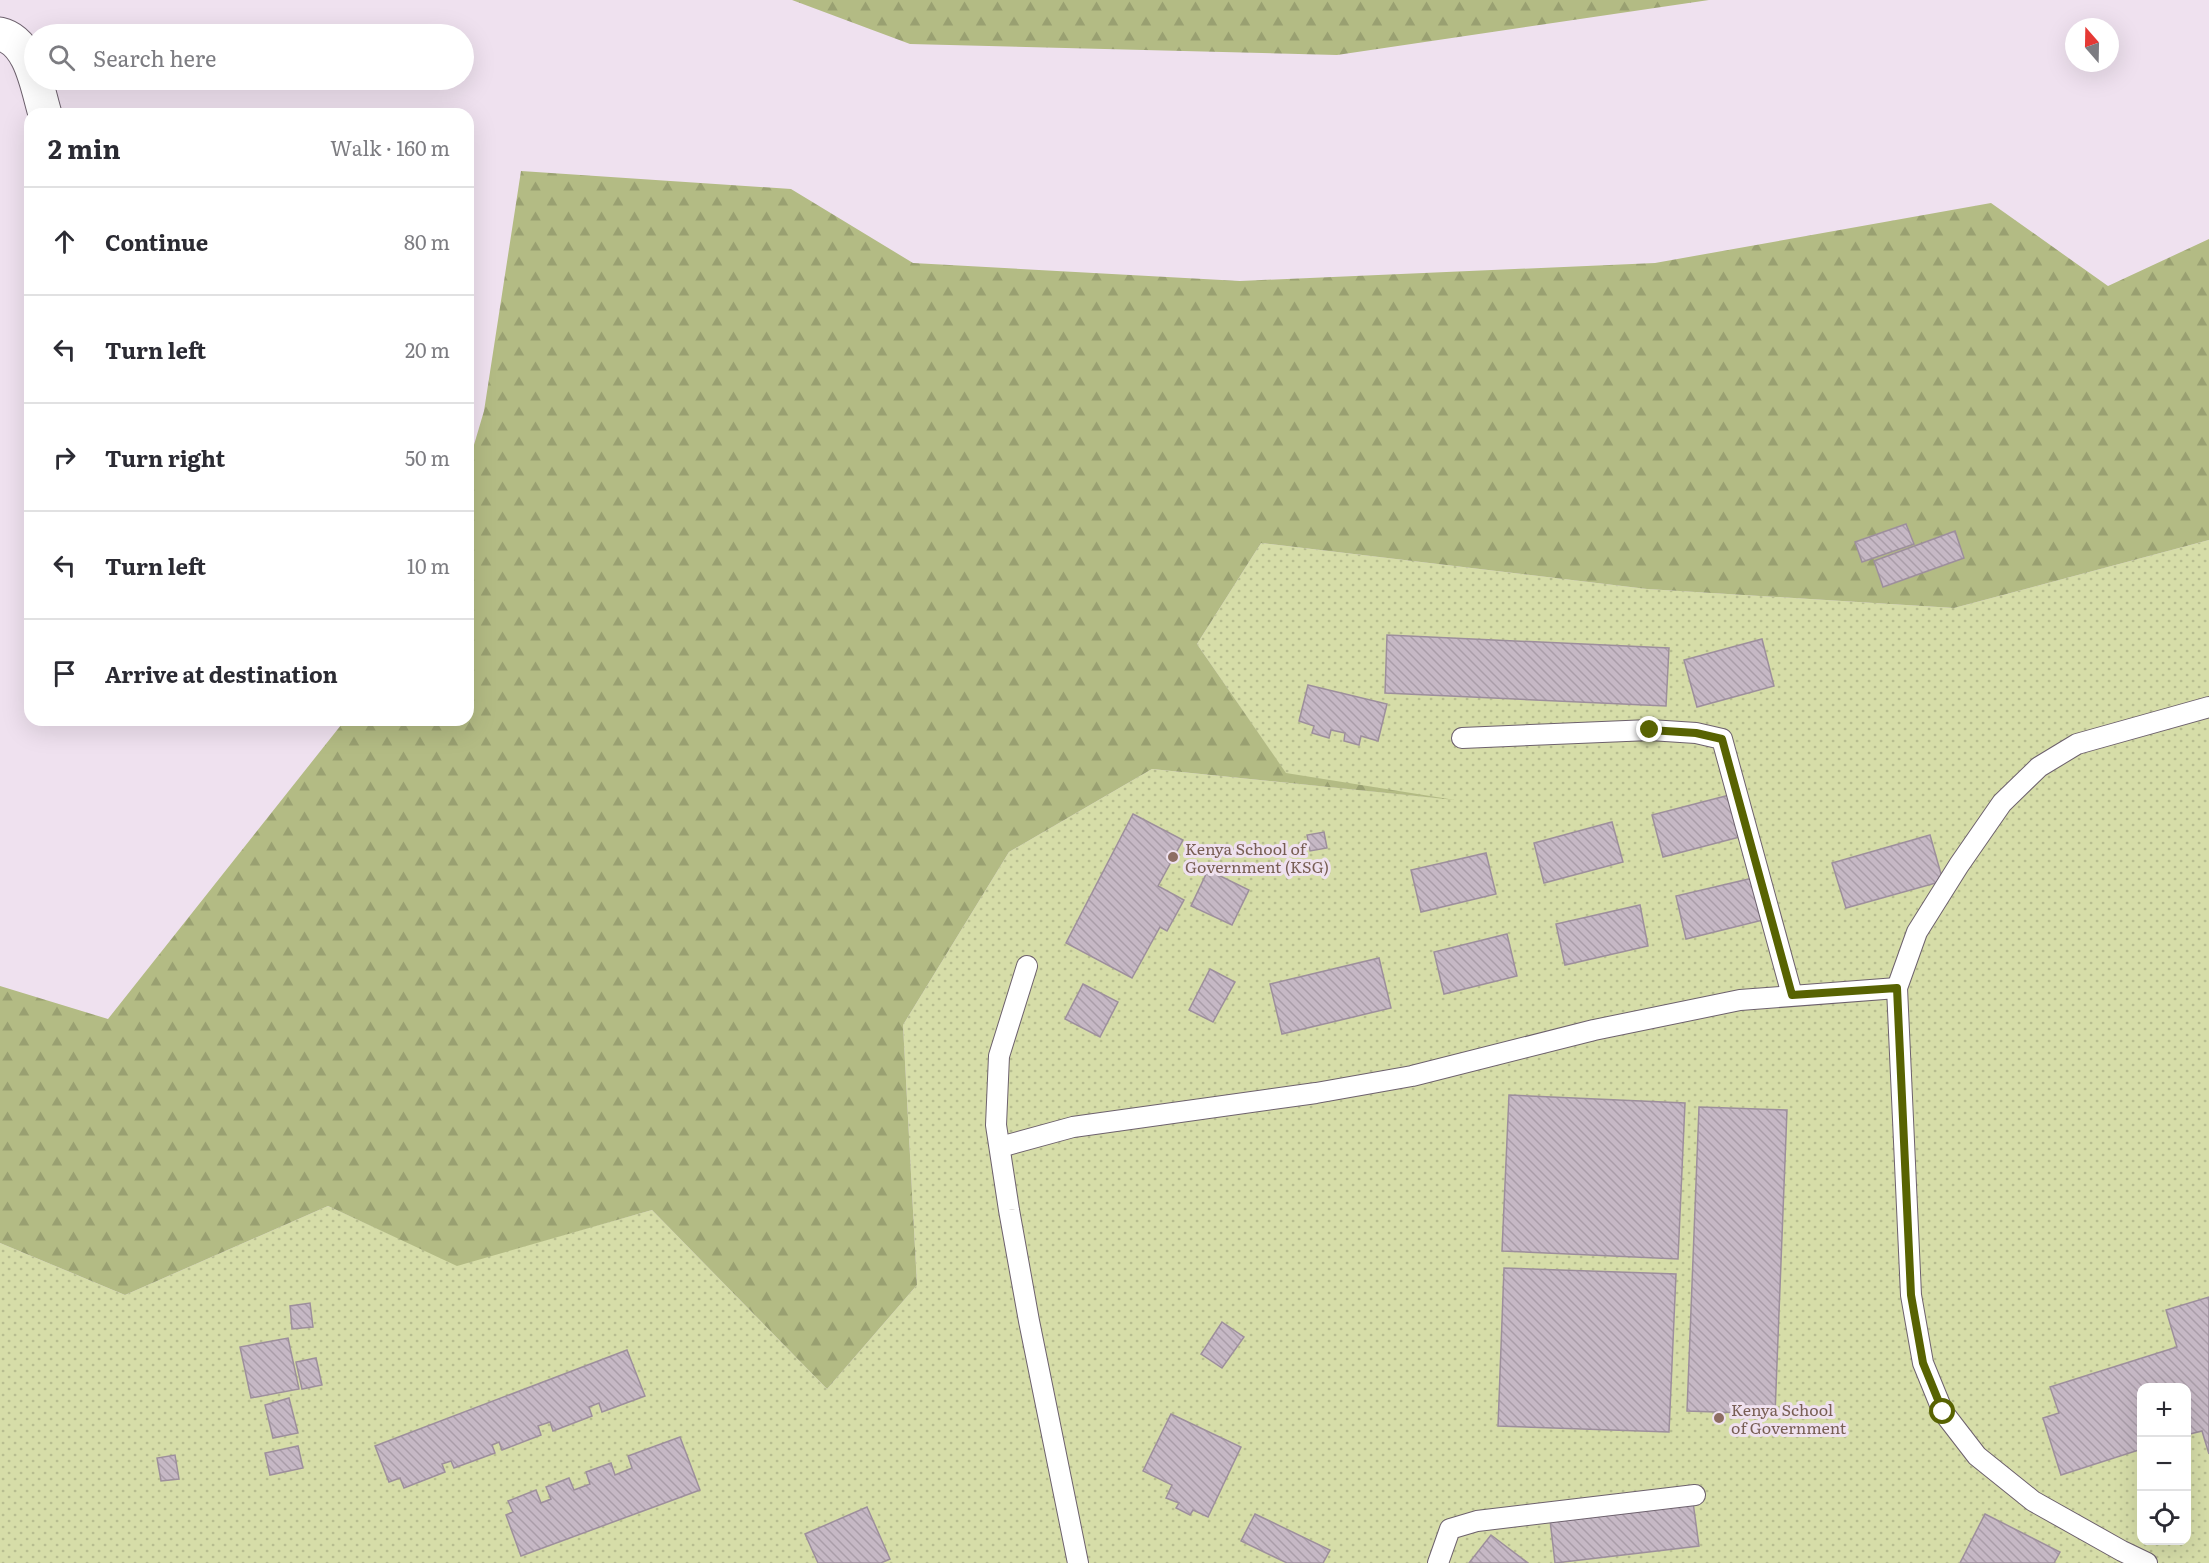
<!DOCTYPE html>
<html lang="en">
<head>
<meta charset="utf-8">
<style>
  body { margin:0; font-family:Literata,serif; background:#f7f7f7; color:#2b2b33 }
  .controls { position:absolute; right:18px; bottom:18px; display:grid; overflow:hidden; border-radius:12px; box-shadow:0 6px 24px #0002 }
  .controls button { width:54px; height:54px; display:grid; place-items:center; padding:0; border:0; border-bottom:2px solid #e1e1e2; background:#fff; color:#2b2b33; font:30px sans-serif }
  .compass { position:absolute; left:2065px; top:18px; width:54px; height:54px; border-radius:50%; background:#fff; box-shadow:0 6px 24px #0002; rotate:340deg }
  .stop { position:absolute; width:18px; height:18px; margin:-14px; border:4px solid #586302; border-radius:50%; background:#fff }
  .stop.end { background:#586302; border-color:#fff; box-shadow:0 2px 6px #0008 }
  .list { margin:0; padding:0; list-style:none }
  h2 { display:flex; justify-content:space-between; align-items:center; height:78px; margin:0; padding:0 24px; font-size:26px }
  h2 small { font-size:20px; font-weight:400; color:#7c7c81 }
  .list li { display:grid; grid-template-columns:39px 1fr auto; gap:18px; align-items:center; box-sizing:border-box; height:108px; padding:0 24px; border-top:2px solid #e1e1e2 }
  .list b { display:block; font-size:22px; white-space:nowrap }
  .list em { font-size:20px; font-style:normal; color:#7c7c81 }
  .icon { flex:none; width:33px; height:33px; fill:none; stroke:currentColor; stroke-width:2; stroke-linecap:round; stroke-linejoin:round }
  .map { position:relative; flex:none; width:2209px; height:1563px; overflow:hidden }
  .search { position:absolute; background:#fff; box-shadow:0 6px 24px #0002; left:24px; top:24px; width:450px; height:66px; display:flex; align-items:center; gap:15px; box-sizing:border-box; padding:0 21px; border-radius:33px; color:#7c7c81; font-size:22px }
  .panel { position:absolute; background:#fff; box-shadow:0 6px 24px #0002; left:24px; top:108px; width:450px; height:618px; border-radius:18px }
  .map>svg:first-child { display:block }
</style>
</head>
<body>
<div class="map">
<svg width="2209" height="1563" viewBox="0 0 2209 1563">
  <defs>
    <pattern id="grass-dots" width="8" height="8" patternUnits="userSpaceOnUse" patternTransform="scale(1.5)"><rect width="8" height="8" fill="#d6dda8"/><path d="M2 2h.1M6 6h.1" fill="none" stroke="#b7bd90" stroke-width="1.8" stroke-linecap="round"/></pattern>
    <pattern id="forest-firs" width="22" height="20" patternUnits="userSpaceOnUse" patternTransform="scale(1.5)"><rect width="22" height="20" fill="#b3bb84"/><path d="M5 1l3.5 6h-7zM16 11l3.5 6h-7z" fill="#99a071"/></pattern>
    <pattern id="building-back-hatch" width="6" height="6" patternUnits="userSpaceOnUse" patternTransform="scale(1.5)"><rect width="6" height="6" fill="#c6b8c5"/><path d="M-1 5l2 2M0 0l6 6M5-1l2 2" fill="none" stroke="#aa9da9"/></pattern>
  </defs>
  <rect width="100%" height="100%" fill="#efe1ef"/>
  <!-- grass -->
  <path fill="url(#grass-dots)" fill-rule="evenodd" d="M2209 540V1563H0V1243L125 1295 328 1206 457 1265 652 1210 827 1389 917 1285 903 1025 1009 852 1152 769 1438 798 1286 774 1197 644 1261 543 1647 589 1954 608ZM2142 1388H2186V1540H2142Z"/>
  <!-- forest -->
  <g fill="url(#forest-firs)">
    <polygon points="792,0 1709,0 1337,55 910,44"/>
    <polygon points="521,171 791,189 913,263 1240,281 1655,263 1991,203 2108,286 2209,239 2209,540 1954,608 1647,589 1261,543 1197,644 1286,773 1455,800 1152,769 1009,852 903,1025 917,1285 827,1389 652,1210 457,1266 328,1206 125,1295 0,1243 0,986 108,1019 345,720 468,720 468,465 484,411"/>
  </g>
  <!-- building -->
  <g fill="url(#building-back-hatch)" stroke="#9d8f9c" stroke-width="1.5">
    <polygon points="1906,524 1914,544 1862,562 1855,542"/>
    <polygon points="1955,531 1964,558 1883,587 1874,561"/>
    <polygon points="1387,635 1669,648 1666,706 1385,693"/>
    <polygon points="1762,639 1774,686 1697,707 1684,660"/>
    <polygon points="1308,685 1387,704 1378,741 1361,736 1359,745 1344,741 1345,733 1331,730 1329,738 1312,733 1314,726 1299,721"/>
    <polygon points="1745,791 1755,833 1663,857 1652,815"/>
    <polygon points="1133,814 1183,840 1158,886 1184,900 1167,931 1160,927 1132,978 1066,943"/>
    <polygon points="1612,822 1623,862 1544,883 1534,843"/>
    <polygon points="1324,832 1327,848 1310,851 1307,835"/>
    <polygon points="1930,835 1943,881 1846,908 1832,863"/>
    <polygon points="1486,853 1496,894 1421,912 1411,870"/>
    <polygon points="1208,870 1249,890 1232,925 1191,906"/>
    <polygon points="1753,878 1763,920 1686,939 1676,896"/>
    <polygon points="1640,905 1648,946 1565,965 1556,924"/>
    <polygon points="1507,934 1517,976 1444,994 1434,952"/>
    <polygon points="1379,958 1391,1008 1282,1034 1270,984"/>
    <polygon points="1210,969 1235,982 1213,1022 1189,1010"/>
    <polygon points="1083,984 1118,1002 1100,1037 1065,1019"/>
    <polygon points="1509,1095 1685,1103 1678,1259 1502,1251"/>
    <polygon points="1699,1107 1787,1110 1775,1414 1687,1411"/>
    <polygon points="1504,1268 1676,1274 1669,1432 1498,1426"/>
    <polygon points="2209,1297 2209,1454 2202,1431 2186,1435 2186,1388 2142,1388 2142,1449 2061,1475 2043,1418 2059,1413 2050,1387 2177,1347 2166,1310"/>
    <polygon points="310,1303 313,1327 292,1329 290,1306"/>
    <polygon points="1222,1322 1244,1337 1222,1368 1201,1354"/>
    <polygon points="288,1338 299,1389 251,1398 240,1347"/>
    <polygon points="627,1350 645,1396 602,1412 599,1403 589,1407 592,1416 553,1431 550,1422 538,1426 541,1435 502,1450 499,1442 492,1445 495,1453 454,1468 451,1461 442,1464 445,1472 404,1488 400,1478 389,1482 375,1446"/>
    <polygon points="316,1358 322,1385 302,1389 296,1362"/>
    <polygon points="289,1398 298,1433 273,1438 265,1405"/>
    <polygon points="1171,1414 1241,1447 1208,1517 1193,1510 1190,1515 1176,1508 1179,1503 1166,1498 1172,1485 1143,1471"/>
    <polygon points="680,1437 700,1490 521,1556 506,1515 513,1512 508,1501 536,1490 541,1503 551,1499 546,1487 569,1478 574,1490 590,1484 586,1472 611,1463 615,1475 632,1468 628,1456"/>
    <polygon points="298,1446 303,1468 270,1475 265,1453"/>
    <polygon points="175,1455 179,1479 161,1481 157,1458"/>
    <polygon points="1693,1502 1699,1546 1555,1563 1550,1520"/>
    <polygon points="867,1507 890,1559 881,1563 818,1563 805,1534"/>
    <polygon points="1255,1514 1330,1550 1323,1563 1287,1563 1241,1541"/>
    <polygon points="1985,1514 2060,1552 2054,1563 1960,1563"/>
    <polygon points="1491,1535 1528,1563 1469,1563"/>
  </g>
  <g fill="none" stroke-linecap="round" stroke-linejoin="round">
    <defs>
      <g id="service">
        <polyline points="1462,738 1650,730 1696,733 1722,739 1792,995"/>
        <polyline points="1027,966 999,1056 996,1125 1009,1210 1029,1321 1078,1563"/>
        <polyline points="1000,1147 1073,1127 1316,1093 1412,1076 1594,1030 1740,1000 1897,988"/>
        <polyline points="1438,1563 1450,1529 1477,1521 1695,1495"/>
        <polyline points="2147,1563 2122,1551 2033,1501 1977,1456 1943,1412 1923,1363 1911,1295 1897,988 1917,932 1959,865 2002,803 2039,767 2077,744 2209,707"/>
      </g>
      <path id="minor" d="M0 34C31 41 37 88 45 114"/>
    </defs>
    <!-- service casing -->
    <use href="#service" stroke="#6d616d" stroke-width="22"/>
    <!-- minor casing -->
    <use href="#minor" stroke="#6d616d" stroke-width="35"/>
    <!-- service -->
    <use href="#service" stroke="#fff" stroke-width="20"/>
    <!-- minor -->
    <use href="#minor" stroke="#fff" stroke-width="33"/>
  </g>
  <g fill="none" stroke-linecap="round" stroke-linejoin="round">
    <!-- route -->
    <polyline stroke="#586302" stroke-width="8" points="1650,730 1696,733 1722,739 1792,995 1897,988 1911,1295 1923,1363 1943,1412"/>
  </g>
  <!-- markers -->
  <g fill="#8d6e63" stroke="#efe1ef" stroke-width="2">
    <circle cx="1173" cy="857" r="6"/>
    <circle cx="1719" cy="1418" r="6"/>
  </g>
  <g text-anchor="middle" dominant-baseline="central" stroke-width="6" stroke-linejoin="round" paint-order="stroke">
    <!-- education labels -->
    <g font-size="16" fill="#785e54" stroke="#efe1ef" text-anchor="start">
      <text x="1185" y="848">Kenya School of<tspan x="1185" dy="18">Government (KSG)</tspan></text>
      <text x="1731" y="1409">Kenya School<tspan x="1731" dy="18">of Government</tspan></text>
    </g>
  </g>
</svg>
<div class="controls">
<button>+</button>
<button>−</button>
<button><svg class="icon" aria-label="locate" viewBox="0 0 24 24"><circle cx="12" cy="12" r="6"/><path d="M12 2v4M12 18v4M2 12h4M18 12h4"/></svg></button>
</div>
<svg class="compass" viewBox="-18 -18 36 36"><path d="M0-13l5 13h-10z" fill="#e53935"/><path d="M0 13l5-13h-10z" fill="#7c7c81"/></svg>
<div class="stop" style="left:1943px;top:1412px"></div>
<div class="stop end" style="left:1650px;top:730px"></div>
<div class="search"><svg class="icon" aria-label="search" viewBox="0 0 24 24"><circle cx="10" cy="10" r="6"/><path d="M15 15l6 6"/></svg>Search here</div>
<section class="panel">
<h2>2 min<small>Walk · 160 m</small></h2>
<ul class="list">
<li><svg class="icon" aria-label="ahead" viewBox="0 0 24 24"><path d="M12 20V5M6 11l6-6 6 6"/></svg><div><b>Continue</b></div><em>80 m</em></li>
<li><svg class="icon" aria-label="left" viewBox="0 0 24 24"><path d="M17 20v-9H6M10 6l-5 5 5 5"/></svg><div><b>Turn left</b></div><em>20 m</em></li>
<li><svg class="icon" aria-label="right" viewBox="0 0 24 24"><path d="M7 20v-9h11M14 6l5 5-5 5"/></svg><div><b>Turn right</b></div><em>50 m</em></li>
<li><svg class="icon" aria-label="left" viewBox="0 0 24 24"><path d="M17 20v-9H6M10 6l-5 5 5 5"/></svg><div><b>Turn left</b></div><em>10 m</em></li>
<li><svg class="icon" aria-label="arrive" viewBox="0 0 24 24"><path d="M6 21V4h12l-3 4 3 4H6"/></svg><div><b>Arrive at destination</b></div></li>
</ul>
</section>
</div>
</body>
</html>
